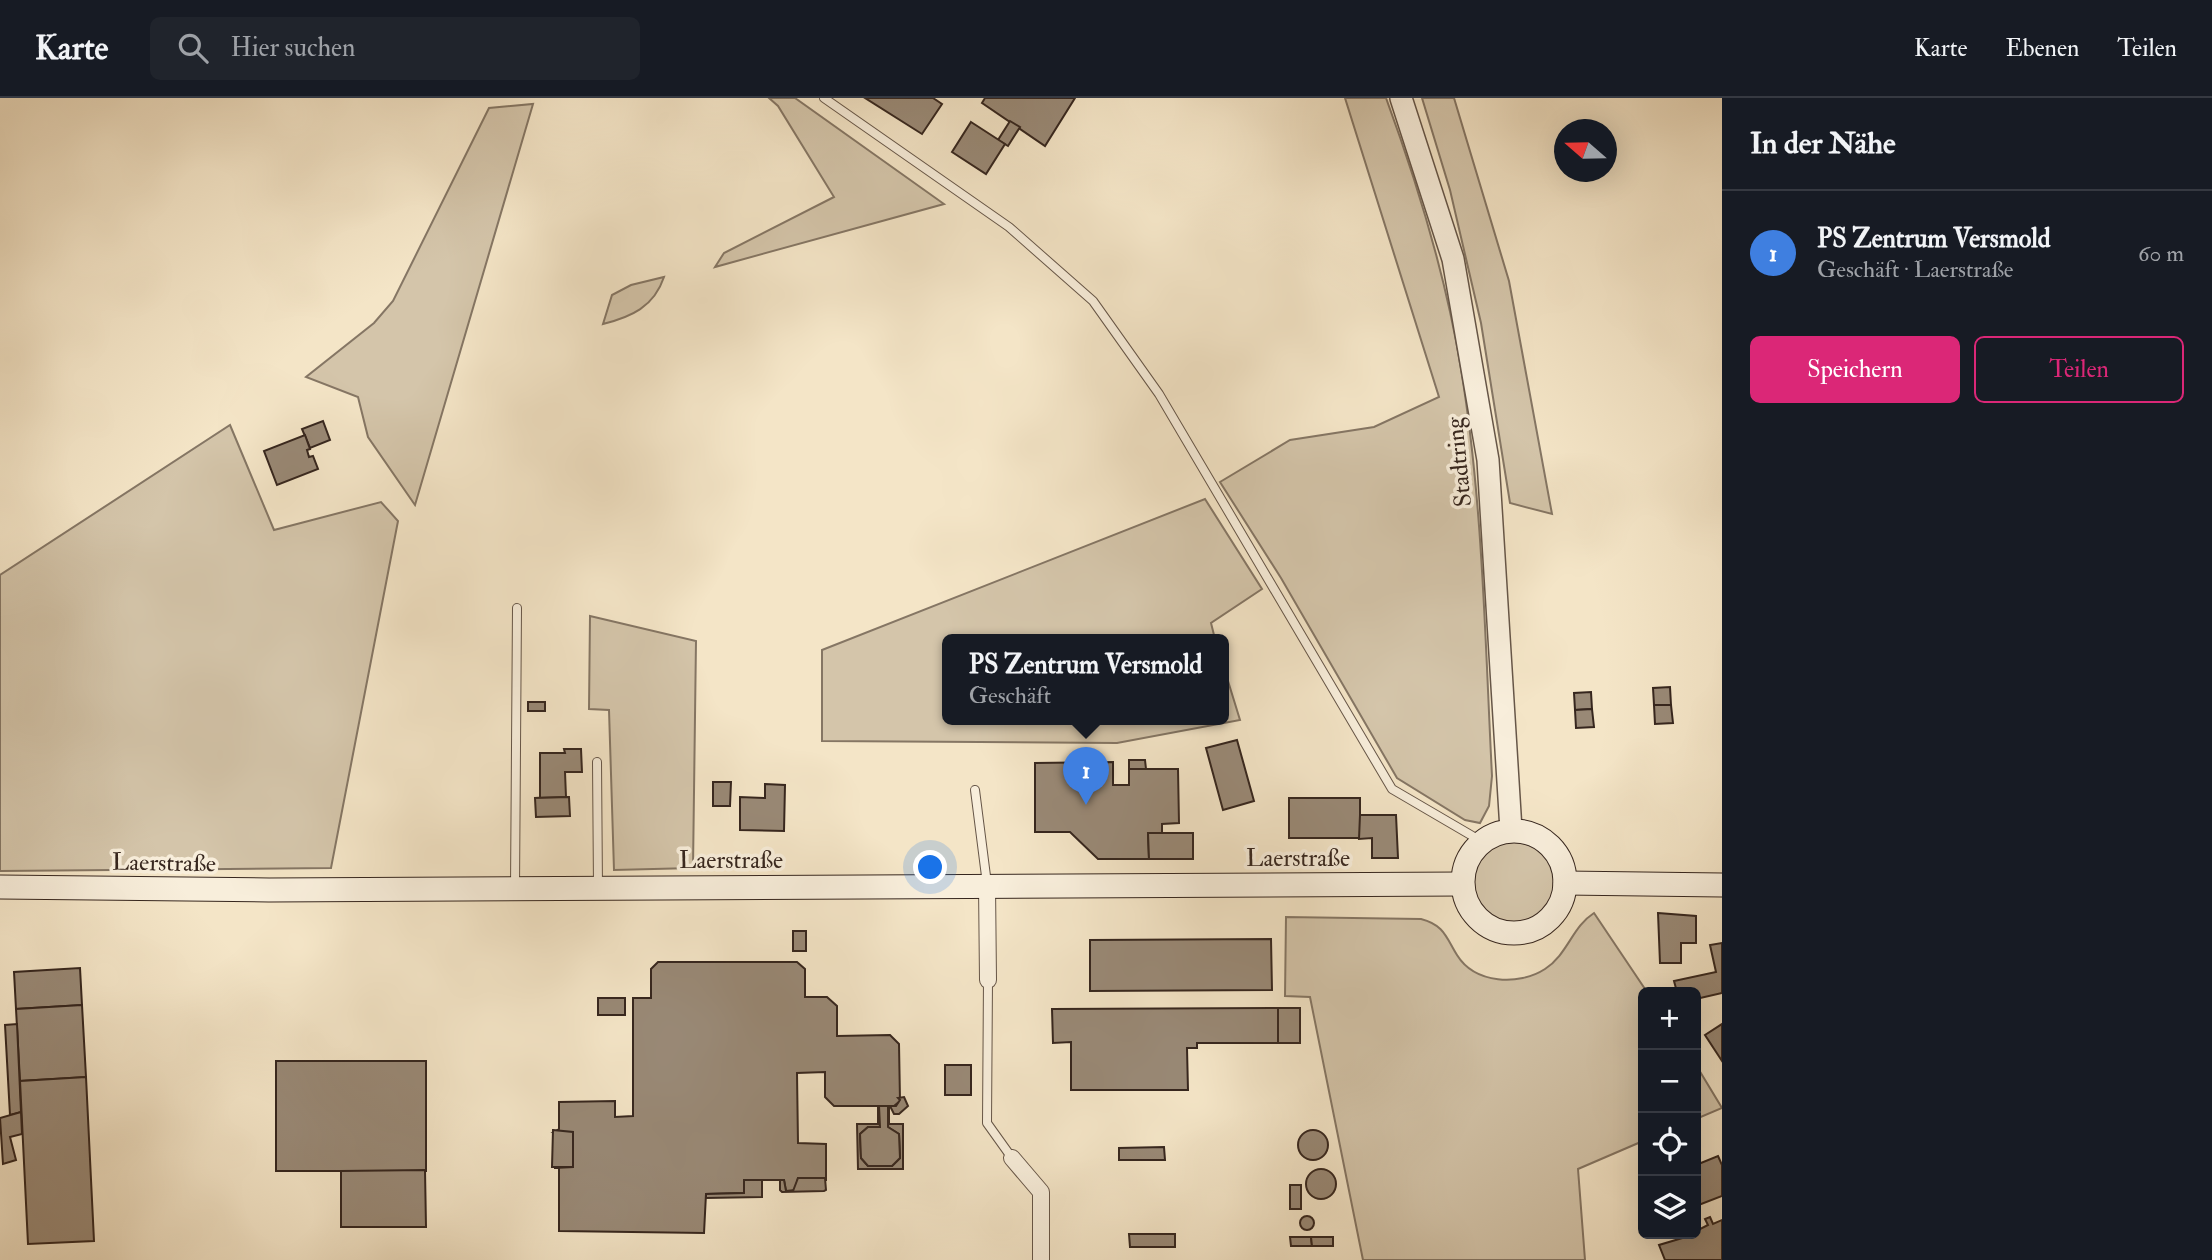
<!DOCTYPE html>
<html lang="de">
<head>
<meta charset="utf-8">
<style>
  body { margin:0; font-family:"IM FELL Double Pica",serif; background:#20242c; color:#f1f3f6 }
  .controls { position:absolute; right:21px; bottom:21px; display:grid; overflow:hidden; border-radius:10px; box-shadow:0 7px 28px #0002 }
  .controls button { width:63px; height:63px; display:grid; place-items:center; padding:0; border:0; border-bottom:2px solid #363941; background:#171b24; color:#f1f3f6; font:35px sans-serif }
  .compass { position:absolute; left:1554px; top:21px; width:63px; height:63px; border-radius:50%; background:#171b24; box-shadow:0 7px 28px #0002; rotate:290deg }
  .you { position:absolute; left:931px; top:770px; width:24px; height:24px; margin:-18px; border:5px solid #fff; border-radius:50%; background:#1a73e8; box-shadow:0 0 0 10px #1a73e833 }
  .badge { display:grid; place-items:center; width:46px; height:46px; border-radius:50%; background:#db2777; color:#fff; font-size:23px; font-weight:700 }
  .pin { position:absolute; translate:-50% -58px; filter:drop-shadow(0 2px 4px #0008) }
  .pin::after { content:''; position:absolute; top:37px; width:24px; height:21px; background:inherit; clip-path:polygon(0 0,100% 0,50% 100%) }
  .popup { position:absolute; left:942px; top:536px; width:287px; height:91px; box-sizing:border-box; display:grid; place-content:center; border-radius:10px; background:#171b24; filter:drop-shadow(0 2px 5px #0005); font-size:23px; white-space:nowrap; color:#9ea1a6 }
  .popup b { font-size:26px; color:#f1f3f6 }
  .popup::after { content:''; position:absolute; left:50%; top:100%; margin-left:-14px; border:14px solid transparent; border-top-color:#171b24 }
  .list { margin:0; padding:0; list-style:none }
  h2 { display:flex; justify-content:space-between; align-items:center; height:91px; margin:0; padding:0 28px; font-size:30px }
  h2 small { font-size:23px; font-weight:400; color:#9ea1a6 }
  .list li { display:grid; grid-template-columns:46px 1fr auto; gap:21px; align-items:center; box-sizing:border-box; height:126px; padding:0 28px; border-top:2px solid #363941 }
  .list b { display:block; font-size:26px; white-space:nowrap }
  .list p { margin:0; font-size:23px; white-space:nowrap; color:#9ea1a6 }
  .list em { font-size:23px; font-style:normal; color:#9ea1a6 }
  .actions { display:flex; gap:14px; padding:21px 28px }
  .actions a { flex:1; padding:16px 0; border:2px solid #db2777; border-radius:10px; text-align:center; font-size:24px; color:#db2777 }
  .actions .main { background:#db2777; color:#fff }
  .icon { flex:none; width:38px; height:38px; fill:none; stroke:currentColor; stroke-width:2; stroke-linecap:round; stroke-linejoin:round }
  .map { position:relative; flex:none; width:1722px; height:1162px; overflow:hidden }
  header { display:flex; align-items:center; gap:42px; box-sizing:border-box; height:98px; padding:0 35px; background:#171b24; border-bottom:2px solid #363941 }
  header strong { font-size:33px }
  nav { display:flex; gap:38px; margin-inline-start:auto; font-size:24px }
  .search { width:490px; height:63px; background:#20242c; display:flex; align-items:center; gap:18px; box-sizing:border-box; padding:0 24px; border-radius:10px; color:#9ea1a6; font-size:26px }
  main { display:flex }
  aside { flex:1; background:#171b24 }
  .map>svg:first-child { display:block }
</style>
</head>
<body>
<header>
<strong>Karte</strong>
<div class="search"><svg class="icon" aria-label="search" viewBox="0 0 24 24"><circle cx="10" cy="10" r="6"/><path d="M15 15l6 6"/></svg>Hier suchen</div>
<nav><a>Karte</a><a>Ebenen</a><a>Teilen</a></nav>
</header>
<main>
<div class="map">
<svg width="1722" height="1162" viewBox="0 0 1722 1162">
  <rect width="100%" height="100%" fill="#f4e5c7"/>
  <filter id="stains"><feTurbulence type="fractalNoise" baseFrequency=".00286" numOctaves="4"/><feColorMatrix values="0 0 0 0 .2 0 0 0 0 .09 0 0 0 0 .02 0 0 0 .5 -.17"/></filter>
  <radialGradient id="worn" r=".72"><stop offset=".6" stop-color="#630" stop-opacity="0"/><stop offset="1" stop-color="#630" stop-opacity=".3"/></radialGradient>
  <!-- green -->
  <g fill="#d4c5aa" stroke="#857664" stroke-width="2">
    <polygon points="769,0 795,0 944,106 715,169 724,155 834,99 778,8"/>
    <path d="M1345 0H1386C1418 87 1446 179 1461 271 1483 405 1485 542 1492 678L1489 708 1480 725 1465 722 1397 680 1281 480 1220 384 1290 342 1374 329 1439 299Z"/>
    <polygon points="1422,0 1454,0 1509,183 1552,416 1510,405 1481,225 1450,92"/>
    <polygon points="533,6 415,407 368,339 358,299 306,279 374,225 393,203 489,10"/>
    <path d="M664 179C654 209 631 219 603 226L612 197 631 187Z"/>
    <polygon points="230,327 274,432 381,404 398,423 331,770 0,773 0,477"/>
    <polygon points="1205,401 1262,491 1211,525 1215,541 948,541 948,621 1224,621 1224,570 1240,622 1117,645 822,643 822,552"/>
    <polygon points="590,518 696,543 693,770 614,772 609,612 589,611"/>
    <circle cx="1514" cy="786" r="42"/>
    <path d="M1594 815 1647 894H1643V1043L1578 1071 1585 1162H1363L1310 899 1285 898 1286 819 1421 821C1444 827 1446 839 1457 857 1475 886 1519 888 1545 871 1568 856 1572 829 1594 815Z"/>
    <polygon points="1696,967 1722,1010 1696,1021"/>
  </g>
  <!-- building -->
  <g fill="#998976" stroke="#36261e" stroke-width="2">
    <polygon points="865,0 933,0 942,6 922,36"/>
    <polygon points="985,0 1075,0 1045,48 982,5"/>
    <polygon points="1010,23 1020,29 1008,48 998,42"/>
    <polygon points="971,24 1005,46 986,76 952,54"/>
    <polygon points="323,323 330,342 310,350 302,331"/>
    <polygon points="305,337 310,351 307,352 309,359 313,358 318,371 277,387 264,353"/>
    <polygon points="1670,589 1671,607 1654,607 1653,590"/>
    <polygon points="1591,594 1592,611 1575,612 1574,595"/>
    <rect x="528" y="604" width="17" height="9"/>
    <polygon points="1654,607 1671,607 1673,625 1655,626"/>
    <polygon points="1592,611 1594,629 1576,630 1575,612"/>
    <polygon points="1237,642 1254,703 1223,712 1206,650"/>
    <polygon points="564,651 581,651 582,674 565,674 566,699 569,699 535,700 540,700 540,655 565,655"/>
    <polygon points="1129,662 1145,662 1146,671 1129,671"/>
    <polygon points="1113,664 1113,687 1129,687 1129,671 1178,671 1179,725 1162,726 1162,735 1148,735 1149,761 1098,761 1070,734 1035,734 1035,665"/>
    <polygon points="713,684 731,684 730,708 713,708"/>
    <polygon points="765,686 785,687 784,733 740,732 740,699 765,700"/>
    <polygon points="569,699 570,718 536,719 535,700"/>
    <rect x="1289" y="700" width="71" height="40"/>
    <polygon points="1360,717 1396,717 1398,760 1372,760 1372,740 1359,741"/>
    <polygon points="1148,735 1193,735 1193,761 1149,761"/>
    <polygon points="1658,815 1696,818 1696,845 1681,845 1681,865 1660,865"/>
    <rect x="793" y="833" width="13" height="20"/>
    <polygon points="1271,841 1272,892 1090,893 1090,842"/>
    <polygon points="1722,845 1722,895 1696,901 1696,894 1677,894 1674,883 1716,874 1710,847"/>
    <polygon points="658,864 797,864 805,871 805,899 827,899 837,908 837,938 890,937 899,946 900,1003 894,1008 834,1008 825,999 825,974 797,975 798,1045 826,1046 826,1082 798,1080 795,1092 786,1093 784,1082 744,1082 744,1095 706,1096 704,1135 559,1133 559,1070 554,1070 573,1069 573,1034 554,1034 559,1031 559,1004 615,1003 615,1019 633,1018 633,900 651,900 651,871"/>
    <polygon points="80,870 82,907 16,911 14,874"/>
    <rect x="598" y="900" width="27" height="17"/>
    <polygon points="82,907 86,979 20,983 16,911"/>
    <polygon points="1278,910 1278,945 1197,945 1197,950 1187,950 1188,992 1071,992 1071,944 1053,945 1052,911"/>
    <rect x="1278" y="910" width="22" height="35"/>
    <polygon points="17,926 21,1014 10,1017 5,927"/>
    <polygon points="1722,926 1722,963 1705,937"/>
    <rect x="276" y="963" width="150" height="110"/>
    <rect x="945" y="967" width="26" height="30"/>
    <polygon points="86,979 94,1143 28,1146 20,983"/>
    <polygon points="904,999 908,1008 899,1016 894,1016 890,1008 896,1008 900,1002 898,1000"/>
    <polygon points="878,1008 880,1029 868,1029 860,1036 861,1060 868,1068 892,1068 900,1060 899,1036 888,1029 889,1008 889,1026 903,1026 903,1071 858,1071 857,1026 878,1026"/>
    <polygon points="879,1008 888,1008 888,1029 899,1036 900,1060 892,1068 868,1068 861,1060 860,1036 868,1029 880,1029"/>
    <polygon points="21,1014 22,1036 10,1039 16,1062 3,1066 0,1020"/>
    <circle cx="1313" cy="1047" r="15"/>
    <polygon points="553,1032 573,1034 573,1069 552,1069"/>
    <polygon points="1164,1049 1165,1062 1119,1062 1119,1050"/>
    <polygon points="1718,1058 1722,1067 1722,1098 1696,1108 1696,1067"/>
    <circle cx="1321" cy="1086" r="15"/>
    <polygon points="425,1072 426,1129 341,1129 341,1073"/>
    <polygon points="798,1080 825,1080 826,1092 824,1093 782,1094 780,1092 780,1082 784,1082 786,1093 793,1093"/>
    <polygon points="744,1082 762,1082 762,1099 706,1100 706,1096 744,1095"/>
    <rect x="1290" y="1087" width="11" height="24"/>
    <circle cx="1307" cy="1125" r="7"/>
    <polygon points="1710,1119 1713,1126 1722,1122 1722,1162 1665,1162 1659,1147 1696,1136 1696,1133 1708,1127 1705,1121"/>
    <polygon points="1129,1136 1175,1136 1175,1149 1130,1149"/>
    <polygon points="1290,1139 1311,1139 1312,1148 1291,1148"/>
    <polygon points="1311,1139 1333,1139 1333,1148 1312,1148"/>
  </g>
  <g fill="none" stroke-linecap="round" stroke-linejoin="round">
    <defs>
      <g id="service">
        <polyline points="824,0 1009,129 1093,203 1159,296 1392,691 1481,743"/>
        <polyline points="597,664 598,789"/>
        <polyline points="975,692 987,786"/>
        <polyline points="515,790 517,510"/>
        <polyline points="988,882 987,1025 1012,1060"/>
      </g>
      <g id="minor">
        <polyline points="987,787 988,882"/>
        <polyline points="1012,1060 1041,1094 1041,1162"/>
      </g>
      <polyline id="tertiary" points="1401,0 1453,161 1488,362 1511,732"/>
      <g id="secondary">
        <circle cx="1514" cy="784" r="51"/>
        <polyline points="1565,785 1722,787"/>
        <polyline points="0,789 269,792 1462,786"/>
      </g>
    </defs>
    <!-- service casing -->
    <use href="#service" stroke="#665648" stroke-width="10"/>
    <!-- minor casing -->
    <use href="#minor" stroke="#665648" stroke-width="18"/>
    <!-- tertiary casing -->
    <use href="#tertiary" stroke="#665648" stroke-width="24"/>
    <!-- secondary casing -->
    <use href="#secondary" stroke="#36261e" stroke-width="25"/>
    <!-- service -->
    <use href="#service" stroke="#f8eedb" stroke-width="8"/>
    <!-- minor -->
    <use href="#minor" stroke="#f8eedb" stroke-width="16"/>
    <!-- tertiary -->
    <use href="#tertiary" stroke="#f8eedb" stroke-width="21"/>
    <!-- secondary -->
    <use href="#secondary" stroke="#f8eedb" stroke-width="23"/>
  </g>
  <g text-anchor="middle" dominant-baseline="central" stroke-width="7" stroke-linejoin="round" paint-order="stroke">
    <!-- street labels -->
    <g font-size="24" fill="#36261e" stroke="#f8eedb">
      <text transform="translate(1459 364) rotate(-96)">Stadtring</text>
      <text x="1298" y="760">Laerstraße</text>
      <text x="731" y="762">Laerstraße</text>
      <text transform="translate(164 765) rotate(1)">Laerstraße</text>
    </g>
  </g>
  <rect width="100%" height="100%" filter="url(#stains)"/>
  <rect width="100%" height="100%" fill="url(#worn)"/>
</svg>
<div class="controls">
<button>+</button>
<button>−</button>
<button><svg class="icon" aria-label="locate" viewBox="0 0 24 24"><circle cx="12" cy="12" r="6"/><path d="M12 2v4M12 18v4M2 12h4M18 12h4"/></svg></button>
<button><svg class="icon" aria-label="layers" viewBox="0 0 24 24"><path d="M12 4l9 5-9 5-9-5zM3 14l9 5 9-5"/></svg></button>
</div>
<svg class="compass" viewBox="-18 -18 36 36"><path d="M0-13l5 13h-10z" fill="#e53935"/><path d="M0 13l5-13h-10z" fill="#9ea1a6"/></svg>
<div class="you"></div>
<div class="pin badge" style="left:1086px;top:707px;background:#3f7fe0">1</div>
<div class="popup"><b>PS Zentrum Versmold</b>Geschäft</div>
</div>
<aside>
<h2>In der Nähe<small></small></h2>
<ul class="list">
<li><span class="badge" style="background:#3f7fe0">1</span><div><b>PS Zentrum Versmold</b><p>Geschäft · Laerstraße</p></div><em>60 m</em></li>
</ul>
<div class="actions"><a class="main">Speichern</a><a>Teilen</a></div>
</aside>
</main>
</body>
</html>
